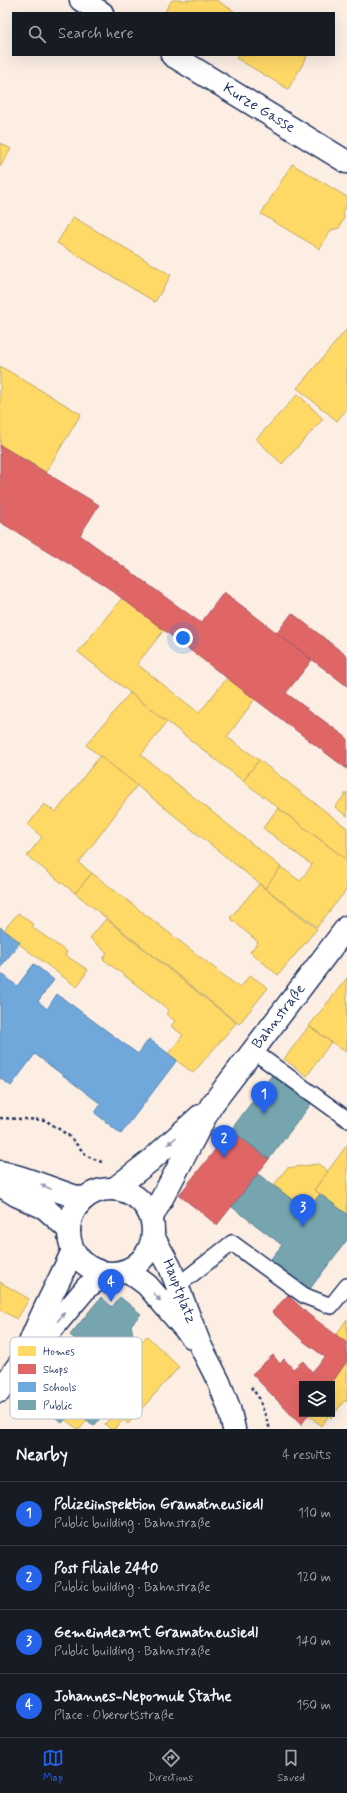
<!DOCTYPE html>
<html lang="en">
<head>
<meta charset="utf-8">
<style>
  body { margin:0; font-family:Mynerve,sans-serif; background:#242831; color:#f1f3f6 }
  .controls { position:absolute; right:12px; bottom:12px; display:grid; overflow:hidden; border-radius:0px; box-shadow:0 4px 16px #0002 }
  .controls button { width:36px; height:36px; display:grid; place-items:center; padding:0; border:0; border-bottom:1px solid #363941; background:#171b24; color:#f1f3f6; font:20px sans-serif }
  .you { position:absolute; left:183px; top:638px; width:14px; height:14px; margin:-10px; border:3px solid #fff; border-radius:50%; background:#1a73e8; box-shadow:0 0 0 6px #1a73e833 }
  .badge { display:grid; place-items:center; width:26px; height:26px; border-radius:50%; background:#2563eb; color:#fff; font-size:13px; font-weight:700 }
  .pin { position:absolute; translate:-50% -33px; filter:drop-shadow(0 1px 2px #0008) }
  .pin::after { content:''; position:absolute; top:21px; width:14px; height:12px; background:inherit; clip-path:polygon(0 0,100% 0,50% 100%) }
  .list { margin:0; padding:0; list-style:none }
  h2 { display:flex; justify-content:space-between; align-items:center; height:52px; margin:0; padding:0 16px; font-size:17px }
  h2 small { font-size:13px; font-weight:400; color:#9ea1a6 }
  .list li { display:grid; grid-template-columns:26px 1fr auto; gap:12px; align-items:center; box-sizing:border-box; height:64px; padding:0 16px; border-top:1px solid #363941 }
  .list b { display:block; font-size:15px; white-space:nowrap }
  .list p { margin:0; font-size:13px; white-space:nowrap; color:#9ea1a6 }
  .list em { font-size:13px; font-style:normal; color:#9ea1a6 }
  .icon { flex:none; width:22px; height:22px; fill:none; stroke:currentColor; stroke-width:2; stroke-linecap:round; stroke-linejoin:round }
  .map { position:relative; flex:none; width:347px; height:1429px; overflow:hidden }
  .search { position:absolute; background:#171b24; box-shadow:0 4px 16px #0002; left:12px; right:12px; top:12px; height:44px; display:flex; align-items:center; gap:10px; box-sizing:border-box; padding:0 14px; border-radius:0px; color:#9ea1a6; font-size:15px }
  .sheet { height:308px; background:#171b24 }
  nav { display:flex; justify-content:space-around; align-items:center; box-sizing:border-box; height:56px; border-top:1px solid #363941; background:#171b24; font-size:11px; color:#9ea1a6 }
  nav a { display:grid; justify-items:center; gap:2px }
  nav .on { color:#2563eb }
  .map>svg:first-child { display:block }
</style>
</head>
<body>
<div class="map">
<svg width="347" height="1429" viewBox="0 0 347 1429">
  <rect width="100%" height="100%" fill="#fceee3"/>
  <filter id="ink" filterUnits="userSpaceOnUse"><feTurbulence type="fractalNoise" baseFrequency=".025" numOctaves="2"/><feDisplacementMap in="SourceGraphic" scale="8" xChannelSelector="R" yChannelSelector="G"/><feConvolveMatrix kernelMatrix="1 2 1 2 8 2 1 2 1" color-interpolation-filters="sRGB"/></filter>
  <g filter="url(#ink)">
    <!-- homes -->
    <g fill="#ffd966" stroke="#bba664">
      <polygon points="172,0 216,0 234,11 233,13 164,13"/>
      <polygon points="238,55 304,55 307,57 288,89 236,58"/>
      <polygon points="0,143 11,149 0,167"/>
      <polygon points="292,164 347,197 347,204 343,211 344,218 339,228 331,230 320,249 261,214"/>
      <polygon points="73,217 171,275 155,302 57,243"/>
      <polygon points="347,329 347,409 337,421 297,388"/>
      <polygon points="0,366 81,414 46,472 0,445"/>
      <polygon points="298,394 323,419 282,464 256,439"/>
      <polygon points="122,598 164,630 137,664 199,713 227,678 255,699 227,737 259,760 243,781 78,652"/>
      <polygon points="130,693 167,722 141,755 281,867 265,888 86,745"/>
      <polygon points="100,756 137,785 79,863 92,873 75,893 27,856 42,837 28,825 44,804 56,812"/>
      <polygon points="259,760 347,828 347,860 243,781"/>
      <polygon points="347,792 347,816 335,807"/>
      <polygon points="278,808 347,860 347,889 317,927 265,888 281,867 300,881 312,865 263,828"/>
      <polygon points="92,873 240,988 250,975 268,988 239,1024 75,893"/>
      <polygon points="259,884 317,929 278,975 250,952 258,942 230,918"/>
      <polygon points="18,913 34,925 32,927 67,952 65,955 88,970 77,987 19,944 20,942 4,930"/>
      <polygon points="106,919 236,1023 193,1073 168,1054 183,1035 171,1026 175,1021 166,1014 169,1010 103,959 107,953 90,938"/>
      <polygon points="347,978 347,1053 309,1026"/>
      <polygon points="309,1026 331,1042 307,1076 284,1059"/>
      <polygon points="347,1145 347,1214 314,1190"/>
      <polygon points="318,1164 328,1171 314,1190 320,1194 307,1211 274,1185 287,1168"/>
      <polygon points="0,1282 29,1299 17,1319 0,1310"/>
      <polygon points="347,1319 347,1343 336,1335"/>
      <polygon points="147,1336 179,1367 128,1424 95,1395 107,1381 117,1392 133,1376 120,1363"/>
      <polygon points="347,1361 347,1402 345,1400 331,1418 328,1416 322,1426 308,1415 332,1414 332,1384 331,1384"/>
      <polygon points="74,1409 87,1420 80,1429 78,1429 65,1420"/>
      <polygon points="115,1412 123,1420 115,1429 110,1429 105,1424"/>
    </g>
    <!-- shops -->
    <g fill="#e06666" stroke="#a55664">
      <polygon points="0,445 99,505 80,535 201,623 224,592 312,660 286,693 347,738 347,769 107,587 0,522"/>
      <polygon points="292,613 347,656 347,686 277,633"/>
      <polygon points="231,1130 269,1159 217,1225 179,1195"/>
      <polygon points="288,1295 308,1314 347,1343 347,1361 331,1384 302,1384 302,1414 309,1414 301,1425 252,1374 273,1355 280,1364 284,1359 293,1369 303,1361 312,1372 325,1357 303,1341 272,1312"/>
    </g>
    <!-- schools -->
    <g fill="#6fa8dc" stroke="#5684b6">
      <polygon points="0,927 20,942 0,968"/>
      <polygon points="34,964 54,980 38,1001 47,1009 57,994 138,1054 149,1039 177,1060 121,1134 95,1113 101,1104 35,1054 11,1086 0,1078 0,972 17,986"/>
    </g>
    <!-- public -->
    <g fill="#76a5af" stroke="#5b8297">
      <polygon points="275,1071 314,1100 269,1159 231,1130"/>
      <polygon points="258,1174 307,1211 320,1194 347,1214 347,1240 309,1290 270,1260 282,1245 232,1207"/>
      <polygon points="101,1297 112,1307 120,1297 141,1314 131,1325 133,1335 89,1391 109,1407 94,1426 74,1409 62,1423 35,1399 81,1344 70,1335"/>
    </g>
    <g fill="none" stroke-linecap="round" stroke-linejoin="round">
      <defs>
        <g id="lane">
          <polyline points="253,1051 347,1119"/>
          <polyline points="177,1286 232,1243 305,1296 331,1306 347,1286"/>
        </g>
        <g id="street">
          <polyline points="81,0 102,13"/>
          <path id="s1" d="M172 55 347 162"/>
        </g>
        <g id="secondary">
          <path d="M0 1172C29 1178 55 1191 83 1199"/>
          <polyline points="0,1185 16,1195 45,1208 69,1230"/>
          <circle cx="111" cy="1231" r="42"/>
          <polyline points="114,1189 150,1161 200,1116"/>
          <path id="s2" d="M152 1217 211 1106 347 927"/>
          <path id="s3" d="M154 1238 170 1267 200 1345 219 1382 229 1408 234 1429"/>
          <polyline points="128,1271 147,1285 192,1337"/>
          <path d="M28 1348C40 1314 59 1283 73 1250"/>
          <polyline points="0,1391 25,1356 51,1330 87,1287 107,1274"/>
        </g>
      </defs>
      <!-- lane casing -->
      <use href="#lane" stroke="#1b2f5e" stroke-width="18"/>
      <!-- street casing -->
      <use href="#street" stroke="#1b2f5e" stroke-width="25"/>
      <!-- secondary casing -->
      <use href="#secondary" stroke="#1b2f5e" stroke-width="25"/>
      <!-- path -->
      <g stroke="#1b2f5e" stroke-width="2.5" stroke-dasharray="3 3" stroke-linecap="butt">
        <polyline points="0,1118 45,1120 68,1135 87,1156 104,1163"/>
        <polyline points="251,1387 259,1398 270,1429"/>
      </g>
      <!-- lane -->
      <use href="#lane" stroke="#fff" stroke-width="15"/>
      <!-- street -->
      <use href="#street" stroke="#fff" stroke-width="22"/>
      <!-- secondary -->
      <use href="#secondary" stroke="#fff" stroke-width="22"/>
    </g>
    <!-- one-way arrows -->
    <defs><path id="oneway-solid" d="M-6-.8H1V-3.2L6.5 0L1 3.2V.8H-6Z"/></defs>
    <g fill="#8d97ae">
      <use href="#oneway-solid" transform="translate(172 1141) rotate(138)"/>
      <use href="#oneway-solid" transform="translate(46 1187) rotate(-157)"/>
      <use href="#oneway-solid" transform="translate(157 1297) rotate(50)"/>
      <use href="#oneway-solid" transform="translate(61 1317) rotate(-50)"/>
    </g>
  </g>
  <g text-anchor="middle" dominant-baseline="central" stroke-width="4" stroke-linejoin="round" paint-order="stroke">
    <!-- street labels -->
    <g font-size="15" fill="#1b2f5e" stroke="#fff">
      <text stroke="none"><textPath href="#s1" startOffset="102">Kurze Gasse</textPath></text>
      <text stroke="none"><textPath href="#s2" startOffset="238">Bahnstraße</textPath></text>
      <text stroke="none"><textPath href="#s3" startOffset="59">Hauptplatz</textPath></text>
    </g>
  </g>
  <!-- legend -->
  <rect x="10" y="1337" width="132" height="82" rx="6" fill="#fff" stroke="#bbc1cf" stroke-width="1"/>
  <rect x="18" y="1346" width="18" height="10" fill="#ffd966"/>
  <rect x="18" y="1364" width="18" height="10" fill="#e06666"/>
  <rect x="18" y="1382" width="18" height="10" fill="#6fa8dc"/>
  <rect x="18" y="1400" width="18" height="10" fill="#76a5af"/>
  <g font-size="11" fill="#1b2f5e">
    <text x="43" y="1355">Homes</text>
    <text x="43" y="1373">Shops</text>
    <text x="43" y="1391">Schools</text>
    <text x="43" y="1409">Public</text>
  </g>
</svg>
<div class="controls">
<button><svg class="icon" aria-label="layers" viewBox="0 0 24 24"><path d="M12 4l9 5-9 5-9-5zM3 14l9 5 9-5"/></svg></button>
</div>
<div class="you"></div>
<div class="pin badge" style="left:264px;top:1114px">1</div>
<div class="pin badge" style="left:224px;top:1158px">2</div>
<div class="pin badge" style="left:303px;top:1227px">3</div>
<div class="pin badge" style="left:111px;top:1302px">4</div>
<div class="search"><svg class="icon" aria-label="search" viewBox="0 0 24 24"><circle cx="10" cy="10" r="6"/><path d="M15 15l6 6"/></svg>Search here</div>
</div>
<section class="sheet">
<h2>Nearby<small>4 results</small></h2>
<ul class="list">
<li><span class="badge">1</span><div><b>Polizeiinspektion Gramatneusiedl</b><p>Public building · Bahnstraße</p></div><em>110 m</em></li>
<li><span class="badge">2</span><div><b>Post Filiale 2440</b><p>Public building · Bahnstraße</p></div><em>120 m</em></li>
<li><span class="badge">3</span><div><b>Gemeindeamt Gramatneusiedl</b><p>Public building · Bahnstraße</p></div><em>140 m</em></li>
<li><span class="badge">4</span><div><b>Johannes-Nepomuk Statue</b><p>Place · Oberortsstraße</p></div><em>150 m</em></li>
</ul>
</section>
<nav>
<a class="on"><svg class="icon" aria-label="map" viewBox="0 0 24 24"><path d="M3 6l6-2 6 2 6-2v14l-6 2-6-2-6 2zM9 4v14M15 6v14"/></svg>Map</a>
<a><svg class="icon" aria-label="directions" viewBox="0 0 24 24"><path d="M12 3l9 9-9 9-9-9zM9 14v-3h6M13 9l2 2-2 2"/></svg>Directions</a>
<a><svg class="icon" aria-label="saved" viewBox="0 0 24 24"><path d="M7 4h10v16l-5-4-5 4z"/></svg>Saved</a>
</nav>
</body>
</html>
